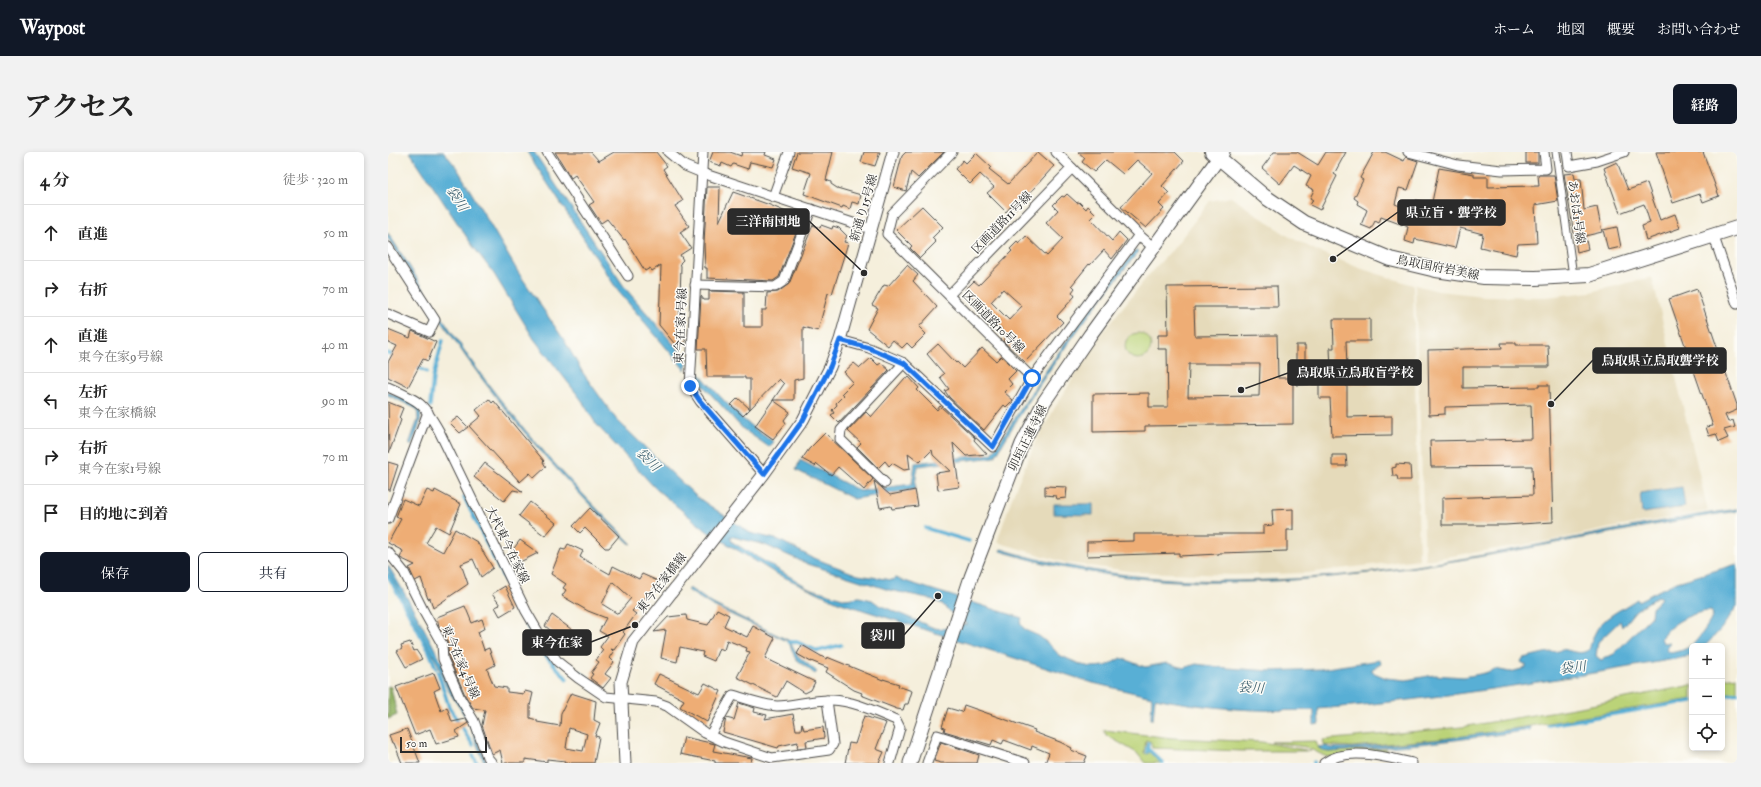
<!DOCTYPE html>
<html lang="ja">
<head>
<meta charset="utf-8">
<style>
  body { margin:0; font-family:"IM FELL Double Pica","Noto Serif JP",serif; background:#f2f2f2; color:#222 }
  .controls { position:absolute; right:12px; bottom:12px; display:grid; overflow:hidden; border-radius:6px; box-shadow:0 2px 6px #0003 }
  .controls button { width:36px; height:36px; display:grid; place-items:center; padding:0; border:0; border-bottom:1px solid #e0e0e0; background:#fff; color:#222; font:20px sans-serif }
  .scale { position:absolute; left:12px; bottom:10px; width:87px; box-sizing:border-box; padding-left:4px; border:2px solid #2b2b2b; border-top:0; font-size:11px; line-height:14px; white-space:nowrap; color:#2b2b2b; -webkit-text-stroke:3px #fdfcf7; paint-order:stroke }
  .stop { position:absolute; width:12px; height:12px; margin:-9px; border:3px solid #1a73e8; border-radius:50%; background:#fff }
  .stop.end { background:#1a73e8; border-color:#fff; box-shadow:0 1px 4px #0008 }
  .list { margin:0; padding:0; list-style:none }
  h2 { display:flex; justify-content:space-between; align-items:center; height:52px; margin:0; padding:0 16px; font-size:17px }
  h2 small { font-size:13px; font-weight:400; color:#767676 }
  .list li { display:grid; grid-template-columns:26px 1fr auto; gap:12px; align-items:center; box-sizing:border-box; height:56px; padding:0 16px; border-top:1px solid #e0e0e0 }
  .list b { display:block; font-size:15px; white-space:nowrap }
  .list p { margin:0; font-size:13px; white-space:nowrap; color:#767676 }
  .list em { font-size:13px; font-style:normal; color:#767676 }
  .actions { display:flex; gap:8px; padding:12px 16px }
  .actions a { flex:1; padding:9px 0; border:1px solid #111827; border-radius:6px; text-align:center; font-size:14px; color:#111827 }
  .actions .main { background:#111827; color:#fff }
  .icon { flex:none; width:22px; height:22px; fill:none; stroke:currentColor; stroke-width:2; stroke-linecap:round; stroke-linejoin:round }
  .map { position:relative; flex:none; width:1349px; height:611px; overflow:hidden; border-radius:6px }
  header { display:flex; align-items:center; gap:24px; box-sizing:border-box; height:56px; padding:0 20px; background:#111827; color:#fff }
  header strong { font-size:19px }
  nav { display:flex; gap:22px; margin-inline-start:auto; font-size:14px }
  .intro { display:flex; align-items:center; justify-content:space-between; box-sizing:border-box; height:96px; padding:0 24px }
  h1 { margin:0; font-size:28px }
  .button { padding:10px 18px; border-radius:6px; background:#111827; color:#fff; font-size:14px; font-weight:700 }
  main { display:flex; gap:24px; padding:0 24px }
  aside { flex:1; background:#fff; border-radius:6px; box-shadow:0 2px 6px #0003 }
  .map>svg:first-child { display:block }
</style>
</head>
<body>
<header>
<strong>Waypost</strong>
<nav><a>ホーム</a><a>地図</a><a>概要</a><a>お問い合わせ</a></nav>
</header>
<div class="intro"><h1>アクセス</h1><a class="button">経路</a></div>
<main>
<aside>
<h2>4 分<small>徒歩 · 320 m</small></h2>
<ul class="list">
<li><svg class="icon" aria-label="ahead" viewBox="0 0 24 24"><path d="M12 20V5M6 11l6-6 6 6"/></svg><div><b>直進</b></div><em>50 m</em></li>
<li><svg class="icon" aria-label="right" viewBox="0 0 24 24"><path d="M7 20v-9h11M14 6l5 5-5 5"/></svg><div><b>右折</b></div><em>70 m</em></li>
<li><svg class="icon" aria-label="ahead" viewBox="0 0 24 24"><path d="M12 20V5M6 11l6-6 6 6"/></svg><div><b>直進</b><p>東今在家9号線</p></div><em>40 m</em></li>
<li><svg class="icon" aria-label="left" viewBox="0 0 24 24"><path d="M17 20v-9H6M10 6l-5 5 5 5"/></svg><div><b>左折</b><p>東今在家橋線</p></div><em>90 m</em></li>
<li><svg class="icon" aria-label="right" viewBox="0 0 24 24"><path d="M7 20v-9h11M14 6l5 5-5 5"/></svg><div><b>右折</b><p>東今在家1号線</p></div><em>70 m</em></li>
<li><svg class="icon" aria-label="arrive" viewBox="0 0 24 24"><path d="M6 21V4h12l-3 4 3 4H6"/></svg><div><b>目的地に到着</b></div></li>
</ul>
<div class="actions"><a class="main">保存</a><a>共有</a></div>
</aside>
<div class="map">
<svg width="1349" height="611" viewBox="0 0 1349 611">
  <rect width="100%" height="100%" fill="#fdfcf7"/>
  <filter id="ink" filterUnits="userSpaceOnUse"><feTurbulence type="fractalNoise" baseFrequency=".025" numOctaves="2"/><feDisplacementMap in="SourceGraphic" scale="8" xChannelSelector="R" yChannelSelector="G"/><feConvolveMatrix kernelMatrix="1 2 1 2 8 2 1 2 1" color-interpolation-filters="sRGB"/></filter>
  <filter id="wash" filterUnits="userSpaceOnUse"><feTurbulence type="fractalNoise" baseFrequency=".012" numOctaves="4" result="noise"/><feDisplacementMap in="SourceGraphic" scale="16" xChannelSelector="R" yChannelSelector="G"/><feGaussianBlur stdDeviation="0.9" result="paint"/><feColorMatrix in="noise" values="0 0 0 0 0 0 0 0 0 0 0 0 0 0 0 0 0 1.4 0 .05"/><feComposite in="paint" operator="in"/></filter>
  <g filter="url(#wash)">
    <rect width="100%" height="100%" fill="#f5efdc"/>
    <!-- built -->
    <g fill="#e5daba">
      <polygon points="843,45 900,84 929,99 974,117 1025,133 1031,407 919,421 847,423 749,420 679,411 609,390 626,340 647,291 668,254 710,186 764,119 785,97 822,49"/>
      <polygon points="1264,125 1320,359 1222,376 1166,388 1037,408 1027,133 1050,139 1095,144 1158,145 1203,140"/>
    </g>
    <!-- green -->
    <g fill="#bbd378" stroke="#737f52">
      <circle cx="750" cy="194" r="13"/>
      <polygon points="1349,525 1349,540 1334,542 1334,527"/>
      <polygon points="1304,533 1304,547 1075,585 963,595 936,593 935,588 1074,575 1198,554"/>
      <polygon points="716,578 784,586 874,590 923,599 855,599 764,596 763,590 758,588 756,601 760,602 761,600 773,611 757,611 749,601 718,583"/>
      <polygon points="928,589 930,596 939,600 999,597 999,602 939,605 918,595 883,590"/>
    </g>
    <!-- forest -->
    <polygon fill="#94b568" stroke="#60704a" points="0,534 3,535 9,563 0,567"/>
    <!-- water -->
    <g fill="#58afd5" stroke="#426d80" fill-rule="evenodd">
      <path d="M22 0H56L69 16 130 120 176 188 195 221 228 267 271 309 309 345 362 381 391 388 423 405 470 423 504 428 507 426 634 466 632 471 637 478 651 484 663 494 671 503 694 513 703 515 718 514 733 506 757 515 779 511 796 516 808 512 839 516 883 519 932 517 992 508 993 512 984 517V520L998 526 1018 528 1046 523 1076 525 1097 521 1107 517 1122 520 1138 516V513L1133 510 1135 506 1156 501 1171 499 1173 497C1183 498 1191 504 1201 498 1203 493 1203 487 1206 483 1213 465 1234 458 1249 447L1250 449 1286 431 1349 412V454L1333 477 1318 493 1304 494V504C1180 526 1056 547 930 557L931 572 926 573V558C873 560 819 557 767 546L765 567H763L764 545 705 531 450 450 387 421 320 380 268 337 208 272 192 246 146 187 106 122 84 93ZM342 384 377 393 420 412 501 438 540 446 554 452 567 465 580 472 554 477 546 476 491 453 484 448 471 445 458 447 421 436 344 390ZM1270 444 1273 446 1264 456 1263 464 1226 502 1213 508 1208 504 1210 490 1232 469 1234 475 1248 458ZM1323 459 1325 462C1324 469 1309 489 1304 493 1298 498 1290 499 1283 501L1279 498 1282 490 1276 491 1273 487C1281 471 1307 459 1323 459Z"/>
      <polygon points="139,0 146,0 237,136 300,209 297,218 230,139"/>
      <path d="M0 81C28 124 55 168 84 210 131 276 187 336 244 392L241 391C181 334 126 272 78 205 51 166 26 126 0 86Z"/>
      <path d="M748 98 750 100C698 165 648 232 607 305L530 314 527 332 528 337 466 347 408 318 412 308 472 339 524 332 527 311 604 302C649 230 694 164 748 98Z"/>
      <path d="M309 219C333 245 355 272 386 290L381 295 355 277 307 225Z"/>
      <path d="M0 240 29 253C38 264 28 281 23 294L21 292 30 268 29 257 0 243Z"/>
      <polygon points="1294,335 1297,355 1254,361 1252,341"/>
      <polygon points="666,352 705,352 705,363 666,362"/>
      <path d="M1349 357V359C1133 392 916 456 696 419 668 415 640 407 612 399L613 397C749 439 896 434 1036 413 1141 397 1244 372 1349 357Z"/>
      <path d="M0 413C38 477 72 542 99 611L95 608 80 569 59 536 50 512 0 419Z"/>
      <polygon points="301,436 325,452 402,489 409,503 429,520 427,522 407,506 401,490 323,453 299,438"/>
      <path d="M1142 575V578C1075 588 1008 595 941 600L935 599 930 595 936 594 944 596H965L1047 588Z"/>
    </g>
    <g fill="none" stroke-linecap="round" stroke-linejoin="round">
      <!-- stream -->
      <g stroke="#58afd5" stroke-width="3.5">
        <polyline points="0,201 8,205"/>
        <polyline points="26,214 39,220"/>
        <polyline points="42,254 45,225 55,188"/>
        <polyline points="76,345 140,476 153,498 179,527"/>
        <polyline points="537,376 581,389"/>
        <polyline points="0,423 41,499 48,516"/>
        <polyline points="401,490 409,490 430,499 453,493"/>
        <polyline points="50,520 61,555 85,593"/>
        <polyline points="191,520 212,535"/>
        <polyline points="1334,544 1349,541"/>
        <polyline points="1160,573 1304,549"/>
        <polyline points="759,596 775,611"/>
        <polyline points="759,600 760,591"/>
        <polyline points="85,603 89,611"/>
        <polyline points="926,611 926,610"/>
      </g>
    </g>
    <g id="blocks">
      <!-- building -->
      <g fill="#eead74" fill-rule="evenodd">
        <polygon points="167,0 203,0 211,9 226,0 268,0 279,14 275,17 295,49 287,54 301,74 292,80 303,96 292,103 295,108 292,111 293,114 291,180 298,189 291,197 271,173 273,113 264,119 262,116 257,119 237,87 236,88 219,67 213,71 201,53 206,50 187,23 183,26"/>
        <polygon points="325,0 342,0 353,4 354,0 378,0 377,3 388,7 385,15 362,10 360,17 345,12 343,15 334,11 333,14 321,10"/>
        <polygon points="409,0 445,0 438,28 443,30 443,32 449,36 473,43 471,52 464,50 462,57 455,54 454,56 416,42 423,21 404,15"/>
        <polygon points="476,0 492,0 487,14 473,10"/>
        <polygon points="518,0 556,0 530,26 523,20 518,39 506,35 514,4"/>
        <polygon points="650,0 666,14 627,57 623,54 618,60 599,41 606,35 592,22 582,32 567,17 575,8 578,11 588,1 603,15 601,17 620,32"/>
        <polygon points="690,0 787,0 796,9 774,34 781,41 771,52 776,57 758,76 733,55 764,21 749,8 735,22 718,8 706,20 694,10 697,6"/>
        <polygon points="886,0 909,0 930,13 938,0 958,0 946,22 949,24 932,58 922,53 925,48 922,46 926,38 918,34 923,24 906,13 892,32 874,16"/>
        <polygon points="986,0 997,0 1016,9 1018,5 1030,9 1020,38 1011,36 1007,52 1025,59 1028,48 1036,50 1035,56 1112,73 1111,53 1095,52 1077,48 1076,52 1044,50 1051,16 1086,22 1086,25 1100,25 1100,35 1151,34 1150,23 1166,23 1170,49 1147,53 1149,91 1130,92 1128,103 1092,95 1095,82 1072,76 1067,96 1027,87 1026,92 1017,89 1020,75 993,65 991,71 987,69 983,77 973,73 979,58 969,52 970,49 966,46 975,28 972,26"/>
        <rect x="1138" y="0" width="12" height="11"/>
        <polygon points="1268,0 1315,0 1331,44 1315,50 1312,42 1285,51"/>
        <polygon points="1229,10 1240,38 1259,31 1272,68 1287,62 1292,76 1258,88 1254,74 1262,71 1256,52 1232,61 1216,16"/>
        <polygon points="1186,21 1187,27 1193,27 1196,58 1209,55 1214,80 1197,84 1200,97 1189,100 1176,22"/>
        <polygon points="319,35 332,35 331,70 345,40 382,53 407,64 406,68 412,70 391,125 385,129 319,126 319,116 317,116 316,92"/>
        <path d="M679 42 689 51 691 50 698 57 700 54 708 62 703 67 724 89 731 80 739 88 724 107 716 98 702 113 701 112 684 133 687 136 684 140 687 144 669 164 675 170 637 210 615 189 618 185 612 179 614 177 577 138 586 129 591 133 624 99 622 97 629 90 631 92 638 84 659 104 675 87 658 71 670 58 665 53 674 44 676 45ZM615 137 634 154 621 168 603 150Z"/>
        <polygon points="534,54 555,75 544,86 548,90 532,106 522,96 524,94 508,78"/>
        <polygon points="425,73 432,76 433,73 444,77 445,74 451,76 459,84 456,90 460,91 444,142 440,141 430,179 415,175 415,226 406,228 406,248 385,248 396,232 391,227 362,257 362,227 357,227 357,225 319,225 318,197 310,197 313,144 316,148 321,148 321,139 356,140 356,175 374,175 374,158 378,158 379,141 390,140 401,132"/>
        <polygon points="1229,75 1233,95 1220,98 1215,78"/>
        <polygon points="519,113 530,123 525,129 549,155 531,175 538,182 524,196 519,191 514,196 505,188 500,194 479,177 490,156 484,153 496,133 500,134"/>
        <path d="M889 134 890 155H806L807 184 889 183 890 226H905V272L757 274V279L705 280V242L761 241V255H780L779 197H770V183H780L779 135ZM801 212H872L871 244 800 245Z"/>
        <polygon points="1309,137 1349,253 1349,258 1337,263 1340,270 1345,268 1347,275 1336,278 1340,286 1331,290 1328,282 1321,284 1318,275 1325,274 1281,147"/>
        <polygon points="945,167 982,167 982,189 958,189 959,215 1000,214 1000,220 1013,221 1013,231 959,232 959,265 1004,264 1004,283 944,284 942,246 931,246 931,232 908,233 908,193 917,193 917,218 943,217 942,196 946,196"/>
        <polygon points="0,177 22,186 24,179 48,190 40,209 35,207 20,235 0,225 0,210 9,194 0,190"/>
        <polygon points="1113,191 1128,191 1128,193 1160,193 1161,215 1075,215 1075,236 1151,235 1151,233 1161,233 1165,370 1117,373 1054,373 1054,346 1145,343 1144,314 1043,315 1042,289 1144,287 1143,253 1057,255 1057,262 1041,263 1040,198 1114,196"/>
        <polygon points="550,192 568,211 569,210 575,216 594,196 608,209 613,204 628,219 620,227 624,232 616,240 625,248 618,255 616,253 596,278 561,245 557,239 561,237 552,225 556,222 539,202"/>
        <polygon points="483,206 490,213 493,211 501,218 451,271 443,263 446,261 444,258 449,253 448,251 456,243 454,241 465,230 456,220 466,211 472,216"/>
        <polygon points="521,225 531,236 529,238 549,258 552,254 587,286 586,288 599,302 578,304 565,291 571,335 550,338 548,321 562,319 545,303 544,298 532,310 520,301 522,317 516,318 504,311 501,314 497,309 490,316 469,295 473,291 460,279 478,260 483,265 517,226 519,227"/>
        <polygon points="350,246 362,257 355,264 343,253"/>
        <polygon points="101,247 104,251 106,249 156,309 155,310 158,315 146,326 142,321 132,330 81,274 93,264 88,258"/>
        <polygon points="385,248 402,260 396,268 398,271 385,287 367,274"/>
        <polygon points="0,250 15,256 11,266 13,268 1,301"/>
        <polygon points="70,265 80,275 72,281 62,271"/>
        <polygon points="437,281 485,327 476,338 450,315 443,323 429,312 427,314 414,307 421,297"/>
        <polygon points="944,303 958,303 959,314 944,314"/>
        <polygon points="0,310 10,313 2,338 0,338"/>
        <polygon points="97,311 135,340 125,338 116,349 86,325"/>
        <polygon points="1008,312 1022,313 1023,328 1010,328 1009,324 1005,324 1004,316 1008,315"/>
        <polygon points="486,329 502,343 527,338 530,354 504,357 503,354 492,356"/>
        <polygon points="657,334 679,335 678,346 669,347 668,344 657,343"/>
        <polygon points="39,338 46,341 47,338 73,352 61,381 48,374 38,391 55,400 67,377 89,390 105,416 93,425 85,407 73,412 80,432 45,456 42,446 40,447 33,426 27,429 21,416 27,413 12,406 15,399 0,391 13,367 8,365 15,347 31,354"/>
        <polygon points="142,350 168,371 157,384 131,364"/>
        <polygon points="202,356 231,384 221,396 217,396 197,376 192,381 185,374"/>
        <polygon points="905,357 905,378 899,378 899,399 831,401 831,402 791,404 791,401 699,404 699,390 746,389 746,382 875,382 875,374 885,373 884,358"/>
        <polygon points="132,388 150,401 132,410 121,403"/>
        <path d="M180 392 195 399 192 405 222 422 225 414 251 427 254 422 272 430 244 459 248 462 235 480 237 482 226 498 223 497 226 500 222 506 226 510 217 522 223 526 215 536 202 526 205 522 203 521 211 510 208 508 215 498 212 495 220 484 211 479 218 466 200 459 174 444 178 438 175 436 178 432 163 422 173 397 177 398ZM225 430 243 446 230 462 214 452Z"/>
        <polygon points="117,434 127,455 112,464 107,455 112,453 104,442"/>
        <path d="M77 454 84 471 94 467 97 476 90 480 96 498 101 496 107 513 99 517 106 534 119 536V540L136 542 137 539 145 541 142 554V566L149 568V570L172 574 173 561 183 541 208 549 206 568 212 571 207 584 211 585 206 611H176L177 609 159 607V610L137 607V611H115L112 598 104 602 94 573 97 558 85 556 77 543 61 506 59 489 51 475 49 465ZM181 576 199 582 195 599 178 596Z"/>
        <polygon points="329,457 341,463 336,474 359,485 365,474 387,486 377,506 427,530 423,538 417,541 398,529 389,545 349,525 362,500 358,499 359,496 339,488 336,498 331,496 326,509 314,504 315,500 292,495 289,510 273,506 278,478 266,480 280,465 298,463 299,468 320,473"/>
        <polygon points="164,463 195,486 186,497 157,474"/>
        <polygon points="22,490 26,499 28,498 34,507 18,515 9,499 14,496 13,493"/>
        <polygon points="414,493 438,507 439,505 495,528 495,527 511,532 510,534 524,539 520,552 517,552 515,558 509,557 473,543 474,541 466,538 438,520 440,516 423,509 423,510 409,502"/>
        <polygon points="46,521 52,536 46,539 53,559 59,555 64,570 78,567 80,571 68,579 71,585 48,592 42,577 27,583 8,535"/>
        <polygon points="271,522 311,541 317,531 333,539 319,570 292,555 296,548 266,532"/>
        <polygon points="351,551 367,556 366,560 379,563 377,567 405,562 408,578 413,578 414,571 416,578 435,575 436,586 418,589 419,595 409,596 410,590 391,594 390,596 335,580 338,566 346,568"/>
        <polygon points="576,553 647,578 646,580 672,590 684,596 683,598 699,604 696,611 657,611 661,601 644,594 643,598 616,588 614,592 605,588 603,593 556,579 557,576 554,575 560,556 574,560"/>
        <polygon points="476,564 498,571 488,597 496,600 491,611 457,611 461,591 467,592"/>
        <polygon points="19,577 32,611 14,611 6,591 4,591 1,583"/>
        <polygon points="296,585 327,592 325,599 364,606 363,611 327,611 327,609 292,602"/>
        <polygon points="553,590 591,603 589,611 553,611 546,609"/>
      </g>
    </g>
  </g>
  <g filter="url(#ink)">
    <use href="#blocks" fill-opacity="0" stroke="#494846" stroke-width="1"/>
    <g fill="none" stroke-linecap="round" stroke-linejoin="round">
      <defs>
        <polyline id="pedestrian" points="1168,0 1185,124"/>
        <g id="minor">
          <polyline points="159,0 240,124"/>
          <polyline points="280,0 297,14 314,21 483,77"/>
          <polyline points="315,0 302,234 312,249 376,322"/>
          <polyline points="564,0 504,62 499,82 644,226 751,83 668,0"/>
          <polyline points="1020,0 1070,13 1114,18 1158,17 1156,0"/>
          <polyline points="1179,0 1181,14 1209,9 1236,0"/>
          <polyline points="385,45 401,0"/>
          <polyline points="751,83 766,96"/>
          <polyline points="1326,85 1349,152"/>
          <polyline points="0,95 47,168 41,180 0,162"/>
          <polyline points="307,133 387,135 396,129 423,57"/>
          <polyline points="561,143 684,16"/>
          <polyline points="452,188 481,196 516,211 453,278 452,287 497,331"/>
          <polyline points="516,211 605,295 644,226"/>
          <path d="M0 235C31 249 34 249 51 279L138 459 159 495 170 510 190 526 218 545 268 550 279 554 317 581 336 590 384 606 441 598 445 592 439 548"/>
          <polyline points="0,367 40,260"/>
          <polyline points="0,400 16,420 36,460 54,492 55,507 72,546 86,569 99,605 104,611"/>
          <path d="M322 583 345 543C359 547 374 553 389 554 407 554 425 547 444 548 467 549 488 560 508 568L512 576 502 611"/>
          <polyline points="539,611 549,583 637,611"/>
          <path d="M936 611C958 594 999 605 1024 611"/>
        </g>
        <polyline id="tertiary" points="237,611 233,530 245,490 376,322 415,268 442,215 452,188 505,0"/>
        <polyline id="secondary" points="522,611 583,425 634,292 656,250 702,183 835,0"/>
        <polyline id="primary" points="824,0 876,44 916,71 1002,107 1048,118 1096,125 1148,126 1201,123 1349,76"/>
      </defs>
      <!-- pedestrian casing -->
      <use href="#pedestrian" stroke="#494846" stroke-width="9"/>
      <!-- minor casing -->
      <use href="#minor" stroke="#494846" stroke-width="11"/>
      <!-- tertiary casing -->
      <use href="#tertiary" stroke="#494846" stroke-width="13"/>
      <!-- secondary casing -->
      <use href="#secondary" stroke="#494846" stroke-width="15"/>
      <!-- primary casing -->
      <use href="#primary" stroke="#494846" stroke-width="16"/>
      <!-- pedestrian -->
      <use href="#pedestrian" stroke="#fff" stroke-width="7"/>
      <!-- minor -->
      <use href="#minor" stroke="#fff" stroke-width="9"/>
      <!-- tertiary -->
      <use href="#tertiary" stroke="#fff" stroke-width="11"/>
      <!-- secondary -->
      <use href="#secondary" stroke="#fff" stroke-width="13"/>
      <!-- primary -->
      <use href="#primary" stroke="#fff" stroke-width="14"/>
    </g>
  </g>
  <g fill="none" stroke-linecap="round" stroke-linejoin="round" filter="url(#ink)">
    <!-- route -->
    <polyline stroke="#1a73e8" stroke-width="5" points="302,234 312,249 376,322 415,268 442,215 452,188 481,196 516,211 605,295 644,226"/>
  </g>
  <g text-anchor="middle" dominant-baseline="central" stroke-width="3" stroke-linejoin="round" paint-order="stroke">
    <!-- street labels -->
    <g font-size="12" fill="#2b2b2b" stroke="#fdfcf7">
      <text transform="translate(476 56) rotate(-74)">新通り15号線</text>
      <text transform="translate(1188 60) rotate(82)">あおば1号線</text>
      <text transform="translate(614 71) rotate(-46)">区画道路11号線</text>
      <text transform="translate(1050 116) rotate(11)">鳥取国府岩美線</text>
      <text transform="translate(605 170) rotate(45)">区画道路10号線</text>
      <text transform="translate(293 174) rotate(-87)">東今在家1号線</text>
      <text transform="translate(640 286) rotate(-64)">卯垣正蓮寺線</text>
      <text transform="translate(119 393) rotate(64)">大杙東今在家線</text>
      <text transform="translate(274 431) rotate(-52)">東今在家橋線</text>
      <text transform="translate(72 510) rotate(67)">東今在家4号線</text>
    </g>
    <!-- water labels -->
    <g font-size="13" font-style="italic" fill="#3d606f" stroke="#fdfcf7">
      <text transform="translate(69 47) rotate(57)">袋川</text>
      <text transform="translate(260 308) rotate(44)">袋川</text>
      <text transform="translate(1185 516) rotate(-7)">袋川</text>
      <text transform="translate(863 536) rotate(3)">袋川</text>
    </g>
  </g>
  <!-- callouts -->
  <path fill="none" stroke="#2b2b2b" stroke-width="1.5" d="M945 107L1010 60M476 121L421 69M1163 252L1205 208M853 238L900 221M550 444L516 483M247 473L203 490"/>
  <g fill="#2b2b2b" stroke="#fdfcf7" stroke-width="1.5">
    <circle cx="945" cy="107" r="4"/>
    <circle cx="476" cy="121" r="4"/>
    <circle cx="1163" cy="252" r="4"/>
    <circle cx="853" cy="238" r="4"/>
    <circle cx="550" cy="444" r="4"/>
    <circle cx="247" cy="473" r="4"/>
  </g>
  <g fill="#2b2b2b" stroke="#2b2b2b" stroke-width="1.5">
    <rect x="1010" y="48" width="107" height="25" rx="4"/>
    <rect x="340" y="57" width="81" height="25" rx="4"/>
    <rect x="1205" y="196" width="133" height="25" rx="4"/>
    <rect x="900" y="208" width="133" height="25" rx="4"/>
    <rect x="474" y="471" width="42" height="25" rx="4"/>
    <rect x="135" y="478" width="68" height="25" rx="4"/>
  </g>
  <g font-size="13" text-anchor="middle" font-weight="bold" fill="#fff">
    <text x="1063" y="65">県立盲・聾学校</text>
    <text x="380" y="74">三洋南団地</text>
    <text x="1272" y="213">鳥取県立鳥取聾学校</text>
    <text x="967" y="225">鳥取県立鳥取盲学校</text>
    <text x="495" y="488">袋川</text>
    <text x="169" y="495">東今在家</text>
  </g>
</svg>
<div class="controls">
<button>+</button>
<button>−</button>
<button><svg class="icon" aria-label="locate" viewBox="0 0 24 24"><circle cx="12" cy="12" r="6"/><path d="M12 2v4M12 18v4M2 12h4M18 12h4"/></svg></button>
</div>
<div class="scale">50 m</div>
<div class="stop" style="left:644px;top:226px"></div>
<div class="stop end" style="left:302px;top:234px"></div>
</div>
</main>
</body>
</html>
